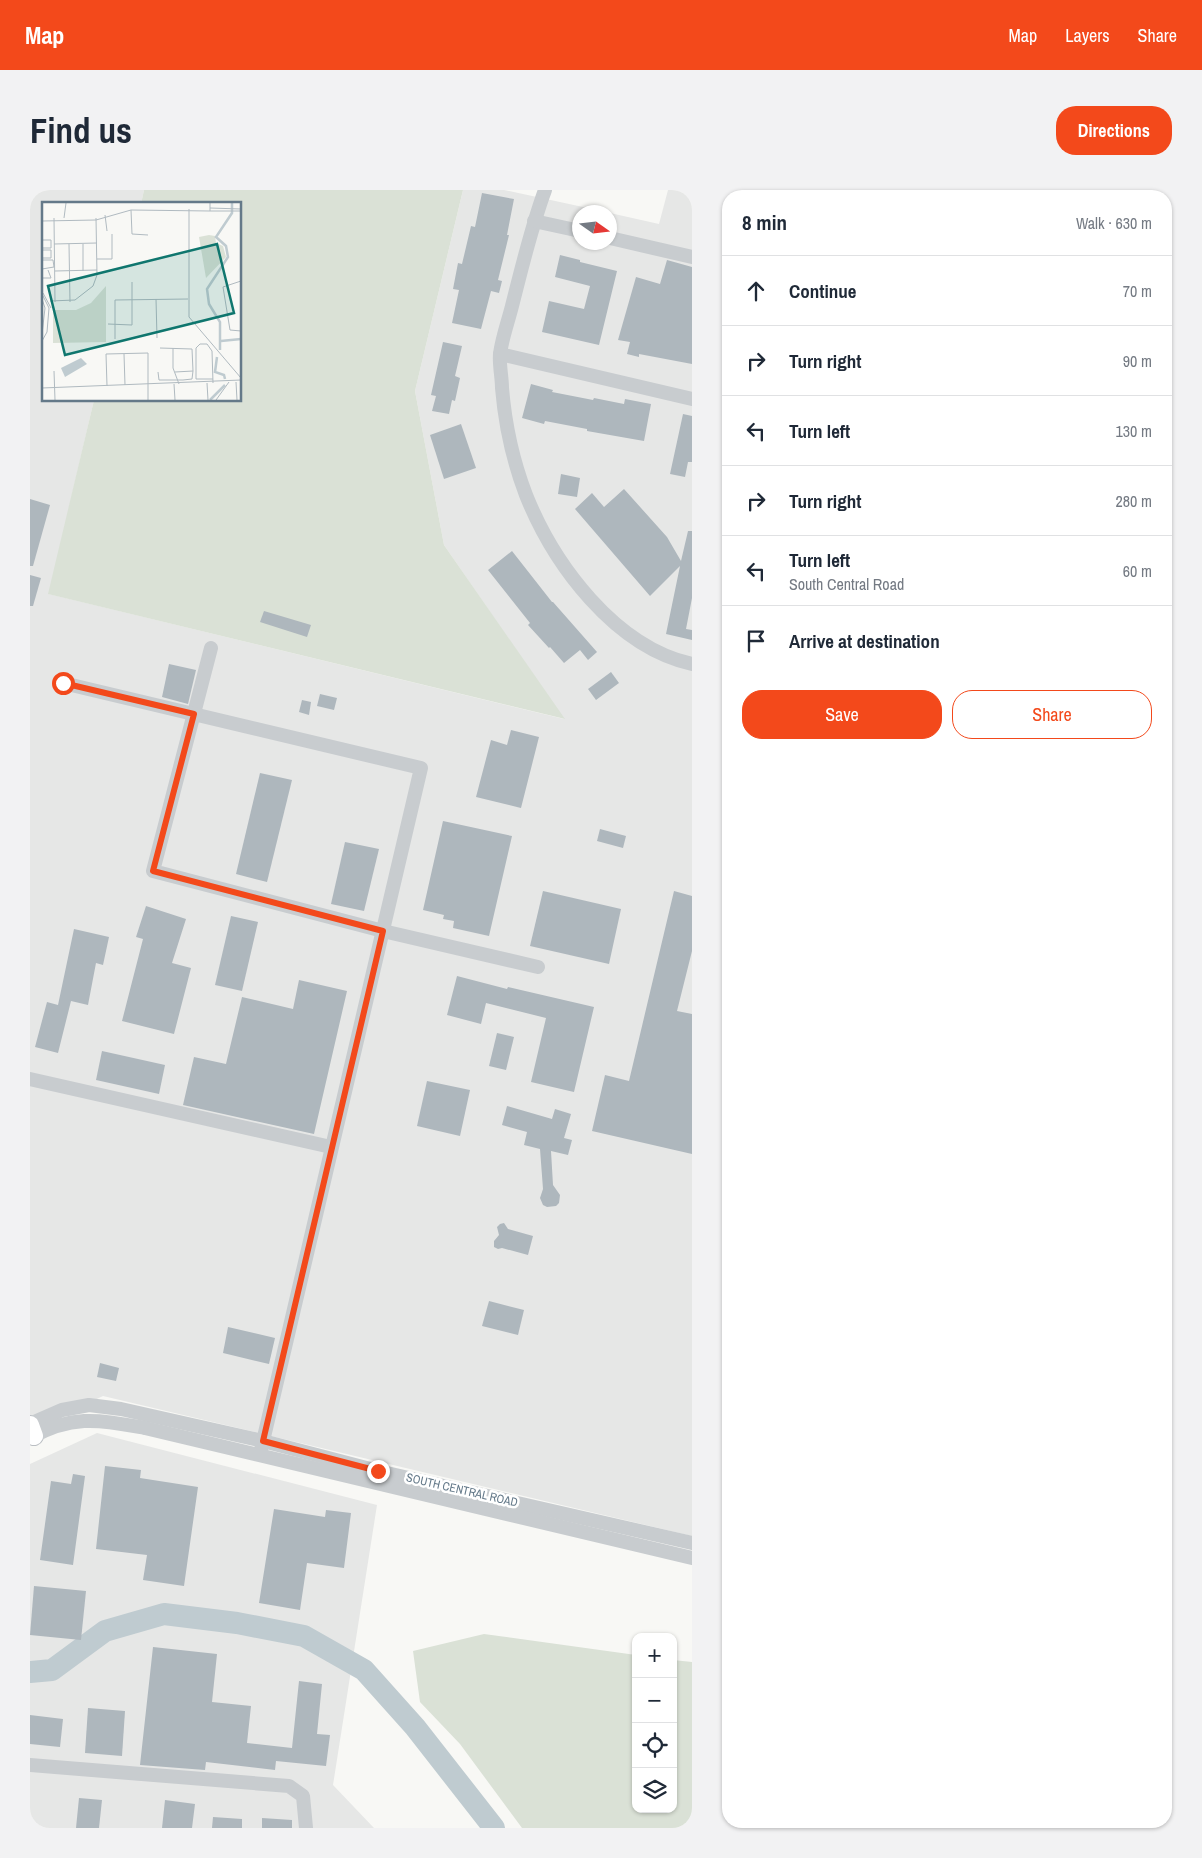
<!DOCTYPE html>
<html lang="en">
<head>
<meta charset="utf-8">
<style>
  body { margin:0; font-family:"Archivo Narrow",sans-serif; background:#f2f2f3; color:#1f2937 }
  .controls { position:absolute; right:15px; bottom:15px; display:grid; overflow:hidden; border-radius:10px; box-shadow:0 1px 4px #0004 }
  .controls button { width:45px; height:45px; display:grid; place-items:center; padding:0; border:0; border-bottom:1px solid #e0e1e3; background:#fff; color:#1f2937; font:25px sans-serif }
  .compass { position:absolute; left:542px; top:15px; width:45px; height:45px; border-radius:50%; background:#fff; box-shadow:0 1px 4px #0004; rotate:104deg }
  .stop { position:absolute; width:15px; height:15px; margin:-11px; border:4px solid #f3491b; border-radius:50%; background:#fff }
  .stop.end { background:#f3491b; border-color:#fff; box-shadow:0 1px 5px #0008 }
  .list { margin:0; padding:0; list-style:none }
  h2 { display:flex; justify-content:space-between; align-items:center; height:65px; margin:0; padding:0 20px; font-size:21px }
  h2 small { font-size:16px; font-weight:400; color:#747a83 }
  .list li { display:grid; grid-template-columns:32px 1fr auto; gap:15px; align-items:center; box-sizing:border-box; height:70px; padding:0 20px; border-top:1px solid #e0e1e3 }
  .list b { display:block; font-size:19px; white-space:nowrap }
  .list p { margin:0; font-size:16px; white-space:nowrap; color:#747a83 }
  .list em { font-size:16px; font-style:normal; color:#747a83 }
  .actions { display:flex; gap:10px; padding:15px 20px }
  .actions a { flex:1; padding:11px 0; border:1px solid #f3491b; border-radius:20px; text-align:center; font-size:18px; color:#f3491b }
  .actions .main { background:#f3491b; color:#fff }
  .icon { flex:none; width:28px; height:28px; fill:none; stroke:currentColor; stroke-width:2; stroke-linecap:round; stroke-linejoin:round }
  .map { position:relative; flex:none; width:662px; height:1638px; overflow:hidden; border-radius:20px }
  header { display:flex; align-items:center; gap:30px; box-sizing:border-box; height:70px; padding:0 25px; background:#f3491b; color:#fff }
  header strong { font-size:24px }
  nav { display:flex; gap:28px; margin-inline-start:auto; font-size:18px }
  .intro { display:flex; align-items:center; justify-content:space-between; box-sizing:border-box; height:120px; padding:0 30px }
  h1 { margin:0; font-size:35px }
  .button { padding:12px 22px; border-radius:20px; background:#f3491b; color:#fff; font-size:18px; font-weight:700 }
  main { display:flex; gap:30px; padding:0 30px }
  aside { flex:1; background:#fff; border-radius:20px; box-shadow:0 1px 4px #0004 }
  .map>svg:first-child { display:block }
</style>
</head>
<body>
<header>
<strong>Map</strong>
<nav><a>Map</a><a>Layers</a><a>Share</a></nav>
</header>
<div class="intro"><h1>Find us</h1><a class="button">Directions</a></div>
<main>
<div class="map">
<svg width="662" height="1638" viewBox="0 0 662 1638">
  <rect width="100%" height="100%" fill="#f8f8f5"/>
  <!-- built -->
  <g fill="#e6e7e6">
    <polygon points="0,0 114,0 111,14 14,14 14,210 64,210 19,404 534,529 414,355 385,201 433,0 474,0 576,22 550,22 550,52 580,52 580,23 629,34 638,0 662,0 662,1346 73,1206 0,1241"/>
    <polygon points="67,1243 347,1315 303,1595 344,1638 0,1638 0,1274"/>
  </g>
  <!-- green -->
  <g fill="#dae1d6">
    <polygon points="114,0 433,0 385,201 414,355 535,529 18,404 64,210 210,210 210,14 111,14"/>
    <polygon points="454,1444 606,1465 606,1619 643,1619 643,1470 662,1472 662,1638 492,1638 430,1554 390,1512 383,1461"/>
  </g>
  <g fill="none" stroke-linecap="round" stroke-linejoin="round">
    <!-- river -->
    <polyline stroke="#bfcbd0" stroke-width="22" points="0,1482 22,1480 75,1441 134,1424 207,1433 274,1446 334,1480 385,1537 464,1638"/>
  </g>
  <!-- building -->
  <g fill="#aeb7bd">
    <polygon points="452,3 484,9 477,45 479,45 468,90 472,91 469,103 461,101 451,139 422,133 429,100 423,99 428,73 432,74 441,36 445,37"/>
    <polygon points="530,65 550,70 550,72 587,81 569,155 512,142 519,111 554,119 560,96 525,87"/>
    <polygon points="637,70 662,77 662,174 609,164 609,167 597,164 600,152 588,150 606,87 630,94"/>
    <polygon points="413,152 432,156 425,186 430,188 425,211 422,210 419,224 402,221 406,206 401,205"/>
    <polygon points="501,194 523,200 522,202 563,210 564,208 594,214 595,209 621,214 614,251 557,241 557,239 515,231 514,234 492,228"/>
    <polygon points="653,224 662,226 662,272 658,272 655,287 640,284"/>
    <polygon points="431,234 446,278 414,289 400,245"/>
    <polygon points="531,284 550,288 547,307 528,304"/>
    <polygon points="594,299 637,347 651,371 658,341 662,341 662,408 656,439 662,440 662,450 636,444 650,376 620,406 545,319 562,303 574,317"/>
    <polygon points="0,309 20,315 3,376 0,376"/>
    <polygon points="482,361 522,412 523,412 567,462 558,470 550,460 534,473 520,457 519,458 498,435 500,433 458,380"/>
    <polygon points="0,385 11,388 3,416 0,416"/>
    <polygon points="234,421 281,435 277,447 230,432"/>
    <polygon points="139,474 166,480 158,514 132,507"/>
    <polygon points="581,482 589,493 566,510 558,499"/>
    <polygon points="290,504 307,508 304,520 287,516"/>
    <polygon points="272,510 281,512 279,525 269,522"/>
    <polygon points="481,540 509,547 491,618 446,607 461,550 477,555"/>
    <polygon points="230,583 262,590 237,692 206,684"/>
    <polygon points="413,631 482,646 459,746 423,738 424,731 413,729 414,725 393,720"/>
    <polygon points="570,639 596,646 593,658 567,651"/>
    <polygon points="315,652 349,659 334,721 301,714"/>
    <polygon points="513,701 591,719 579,774 500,756"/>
    <polygon points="644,701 662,706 662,761 647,821 662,824 662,964 562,941 575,885 599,891"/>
    <polygon points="116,716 156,729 142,773 161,778 144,844 92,831 113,749 106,747"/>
    <polygon points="201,726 228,732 212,801 185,795"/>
    <polygon points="44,739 79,747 73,775 66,773 58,815 41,811 28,863 5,857 17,812 28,815"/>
    <polygon points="427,786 477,799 478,797 564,817 544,902 501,892 516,828 456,813 451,834 417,825"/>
    <polygon points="269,790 317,801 284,944 153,915 164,867 196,874 212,807 263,819"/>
    <polygon points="467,843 484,847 476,880 459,876"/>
    <polygon points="72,861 135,875 129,904 66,890"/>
    <polygon points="397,891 440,900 430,946 387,936"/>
    <polygon points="477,916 522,929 525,919 541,924 534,948 542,950 538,965 521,961 523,995 530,1005 529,1013 526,1016 517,1017 513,1015 510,1008 513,999 510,959 494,955 497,942 472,935"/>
    <polygon points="474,1033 478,1039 503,1046 498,1065 472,1058 468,1059 464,1057 464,1051 469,1045 467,1037 470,1034"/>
    <polygon points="459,1111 494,1120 488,1145 452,1136"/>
    <polygon points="198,1137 245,1148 239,1174 193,1163"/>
    <polygon points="70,1173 89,1178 86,1191 67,1187"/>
    <polygon points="75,1276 111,1280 110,1288 168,1297 154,1396 113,1390 117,1365 66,1359"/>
    <polygon points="43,1284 55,1286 43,1375 10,1370 21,1291 41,1294"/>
    <polygon points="244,1319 295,1327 296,1320 321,1323 314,1378 277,1373 270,1420 229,1413"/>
    <polygon points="4,1396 56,1401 51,1450 0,1445"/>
    <polygon points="123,1457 187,1464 182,1512 221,1516 217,1553 262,1558 269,1491 292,1494 287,1544 300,1545 296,1576 246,1571 245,1580 176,1572 175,1580 110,1575"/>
    <polygon points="58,1518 95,1521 92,1566 55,1563"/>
    <polygon points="0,1525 33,1529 30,1557 0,1554"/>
    <polygon points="49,1608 72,1610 69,1638 46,1638"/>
    <polygon points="135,1610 165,1614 162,1638 132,1638"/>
    <polygon points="183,1627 212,1629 212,1638 182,1638"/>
    <polygon points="232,1628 262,1630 262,1638 232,1638"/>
  </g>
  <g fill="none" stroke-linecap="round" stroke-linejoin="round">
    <defs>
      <polyline id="major" points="0,1235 4,1246"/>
    </defs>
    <!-- major casing -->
    <use href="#major" stroke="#bbbfc3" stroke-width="20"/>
    <!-- minor -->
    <g stroke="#c8cccf" stroke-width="14">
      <path d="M515 0C501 38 492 77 482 116 478 132 472 148 470 164 469 175 472 187 472 198 475 234 483 271 496 305 524 375 585 457 662 474"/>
      <polyline points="504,31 550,41"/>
      <polyline points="580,48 662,67"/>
      <polyline points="470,164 662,209"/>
      <polyline points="181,458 123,681 353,741 508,777"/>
      <polyline points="33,493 391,578 230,1264"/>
      <polyline points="0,889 301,957"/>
      <polyline points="0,1234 32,1220 59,1215 91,1219 233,1251 348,1281 662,1353"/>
      <path d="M0 1248C43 1224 69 1230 115 1238L662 1368"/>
      <polyline points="0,1575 259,1596 273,1606 276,1638"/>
    </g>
    <!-- major -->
    <use href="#major" stroke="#fff" stroke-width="18"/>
  </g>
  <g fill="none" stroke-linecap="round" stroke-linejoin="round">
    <!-- route -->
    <polyline stroke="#f3491b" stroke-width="6" points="33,493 164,524 123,681 353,741 233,1251 348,1281"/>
  </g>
  <g text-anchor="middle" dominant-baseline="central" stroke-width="5" stroke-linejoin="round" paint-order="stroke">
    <!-- street labels -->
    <g font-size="12" fill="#647989" stroke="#fff">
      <text transform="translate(432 1300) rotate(13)">SOUTH CENTRAL ROAD</text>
    </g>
  </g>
  <!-- overview -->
  <g transform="translate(12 12)">
    <rect width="199" height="199" fill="#f8f8f5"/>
    <path d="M167 33 173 34 174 41 181 44 184 55 164 76 157 35ZM64 84V140L11 141V108H34L49 101Z" fill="#dae1d6"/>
    <path d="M39 156 45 162 23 175 19 166Z" fill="#bfcbd0"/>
    <path fill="none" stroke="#bfcbd0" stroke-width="2.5" d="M179 139 199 137M178 148V120L167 102 165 87 186 55 184 44 174 35 190 11V1M175 155 173 170 182 173 183 177M168 198 183 183"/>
    <path fill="none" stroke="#b0bac0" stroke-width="1" d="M168 6 199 7M147 7V115L199 176M89 8 90 32 106 33M168 9H199M63 13 65 29M12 16 13 100M22 16 24 1M0 19 54 18 89 8 168 9V1M0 38H9V46H0M12 42 55 41M27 42 28 100M41 42V69M0 48H9V56H0M55 57H70V32M0 58H11L12 65 0 67M13 69 55 68M0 76H9L6 68M199 79 181 85 188 128 199 129M1 91 9 106M0 92 7 106 5 130 0 139M0 97 3 106 0 132M114 97 115 136M8 99 33 98 51 84 55 73 54 16M66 122 90 123V80M73 137V98L146 97M118 146 150 147 151 169 133 170M131 146V166L137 182M82 152 83 183M12 169 13 198M116 170 117 178H141L150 177 151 169M171 177H154V146L158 142H165L170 149 171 181M194 180 195 198M165 181 166 198M132 182 133 198M65 184 64 152 106 151V198M0 186 199 178M174 198 187 180"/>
    <path fill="#0f766e" fill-opacity="0.15" stroke="#0f766e" stroke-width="2.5" d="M175 42 192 111 23 153 6 84Z"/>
    <rect width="199" height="199" fill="none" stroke="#647989" stroke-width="2.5"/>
  </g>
</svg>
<div class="controls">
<button>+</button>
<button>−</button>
<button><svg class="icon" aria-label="locate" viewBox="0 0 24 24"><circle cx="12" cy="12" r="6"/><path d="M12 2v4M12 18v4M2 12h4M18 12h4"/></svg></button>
<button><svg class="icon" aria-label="layers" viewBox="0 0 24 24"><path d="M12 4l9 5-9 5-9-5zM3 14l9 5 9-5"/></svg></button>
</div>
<svg class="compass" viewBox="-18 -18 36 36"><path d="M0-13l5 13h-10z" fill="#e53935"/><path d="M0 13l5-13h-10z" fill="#747a83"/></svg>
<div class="stop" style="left:33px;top:493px"></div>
<div class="stop end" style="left:348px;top:1281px"></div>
</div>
<aside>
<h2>8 min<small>Walk · 630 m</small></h2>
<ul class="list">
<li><svg class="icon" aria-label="ahead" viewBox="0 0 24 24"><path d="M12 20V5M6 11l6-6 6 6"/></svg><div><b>Continue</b></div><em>70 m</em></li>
<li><svg class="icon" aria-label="right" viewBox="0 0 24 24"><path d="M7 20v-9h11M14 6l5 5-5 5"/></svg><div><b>Turn right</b></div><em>90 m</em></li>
<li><svg class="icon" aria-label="left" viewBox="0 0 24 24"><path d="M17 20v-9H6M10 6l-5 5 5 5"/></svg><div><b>Turn left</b></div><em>130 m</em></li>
<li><svg class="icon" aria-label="right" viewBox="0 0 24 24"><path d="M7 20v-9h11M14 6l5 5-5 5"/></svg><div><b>Turn right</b></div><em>280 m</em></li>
<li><svg class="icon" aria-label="left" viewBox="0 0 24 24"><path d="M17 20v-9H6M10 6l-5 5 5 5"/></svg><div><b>Turn left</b><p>South Central Road</p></div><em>60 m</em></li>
<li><svg class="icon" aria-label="arrive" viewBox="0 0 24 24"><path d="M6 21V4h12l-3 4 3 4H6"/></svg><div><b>Arrive at destination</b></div></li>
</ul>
<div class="actions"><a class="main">Save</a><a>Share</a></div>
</aside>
</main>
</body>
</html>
